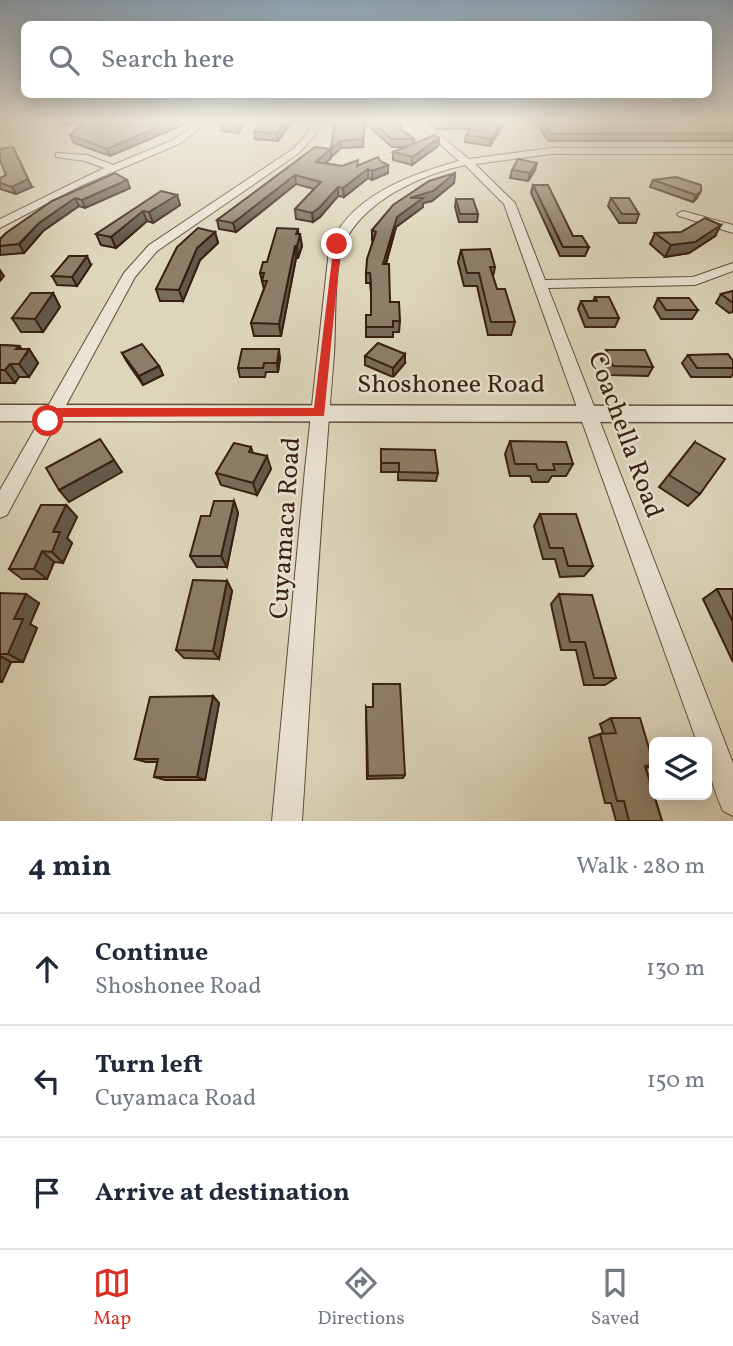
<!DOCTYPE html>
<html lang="en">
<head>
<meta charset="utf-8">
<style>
  body { margin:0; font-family:Vollkorn,serif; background:#f6f6f7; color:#1f2937 }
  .controls { position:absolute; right:21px; bottom:21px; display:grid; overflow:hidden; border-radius:10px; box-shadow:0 4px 18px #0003 }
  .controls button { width:63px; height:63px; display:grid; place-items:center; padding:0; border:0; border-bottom:2px solid #e0e1e3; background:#fff; color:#1f2937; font:35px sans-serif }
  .stop { position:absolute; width:21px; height:21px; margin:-16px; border:5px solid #d93025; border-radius:50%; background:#fff }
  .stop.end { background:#d93025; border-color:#fff; box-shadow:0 2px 7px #0008 }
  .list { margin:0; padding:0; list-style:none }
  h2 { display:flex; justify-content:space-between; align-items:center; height:91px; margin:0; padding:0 28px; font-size:30px }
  h2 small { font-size:23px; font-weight:400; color:#747a83 }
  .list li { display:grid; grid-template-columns:46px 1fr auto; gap:21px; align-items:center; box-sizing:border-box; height:112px; padding:0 28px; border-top:2px solid #e0e1e3 }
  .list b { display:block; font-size:26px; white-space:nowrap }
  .list p { margin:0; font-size:23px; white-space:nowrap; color:#747a83 }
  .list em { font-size:23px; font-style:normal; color:#747a83 }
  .icon { flex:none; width:38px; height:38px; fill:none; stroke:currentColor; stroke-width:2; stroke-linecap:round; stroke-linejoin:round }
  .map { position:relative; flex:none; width:733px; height:821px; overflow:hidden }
  .search { position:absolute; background:#fff; box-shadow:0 4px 18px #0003; left:21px; right:21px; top:21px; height:77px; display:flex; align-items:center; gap:18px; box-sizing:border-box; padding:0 24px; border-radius:10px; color:#747a83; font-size:26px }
  .sheet { height:427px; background:#fff }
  nav { display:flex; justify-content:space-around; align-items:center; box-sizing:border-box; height:98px; border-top:2px solid #e0e1e3; background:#fff; font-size:19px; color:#747a83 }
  nav a { display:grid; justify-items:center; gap:4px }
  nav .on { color:#d93025 }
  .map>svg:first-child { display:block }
</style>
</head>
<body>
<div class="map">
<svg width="733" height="821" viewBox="0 0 733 821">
  <rect width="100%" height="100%" fill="#ded6bb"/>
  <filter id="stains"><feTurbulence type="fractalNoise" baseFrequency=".00286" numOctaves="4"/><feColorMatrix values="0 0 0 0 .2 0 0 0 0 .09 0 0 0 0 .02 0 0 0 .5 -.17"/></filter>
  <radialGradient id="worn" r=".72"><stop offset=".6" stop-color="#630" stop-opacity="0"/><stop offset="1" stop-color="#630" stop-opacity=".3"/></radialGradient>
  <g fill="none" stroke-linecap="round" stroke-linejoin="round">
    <defs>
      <g id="minor">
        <polygon points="198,122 208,122 179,144 80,186 0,228 0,219 104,168 85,161 56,157 56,153 87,155 113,165 173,140"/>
        <polygon points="310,122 318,122 316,134 299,153 157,251 135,277 7,515 0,518 0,490 124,273 149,245 293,149 308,133"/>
        <path d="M415 122H424L469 159 551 148H733V154H551L475 164 515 203 545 280 693 277 733 263V271L695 285 548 288 733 763V816L723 811C713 788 707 768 707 742H697L504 204 465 165C421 175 369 198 346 239 333 262 336 325 334 354 321 510 312 665 302 821H272L305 469 329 250C346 197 411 174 459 161Z"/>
        <polygon points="683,211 733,225 733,233 679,216 677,214"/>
      </g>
      <polygon id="tertiary" points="0,405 733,406 733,422 0,421"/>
    </defs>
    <!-- minor casing -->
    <use href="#minor" stroke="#624d3a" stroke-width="2"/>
    <!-- tertiary casing -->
    <use href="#tertiary" stroke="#624d3a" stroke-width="3"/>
    <!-- minor -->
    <use href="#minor" fill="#eae4d3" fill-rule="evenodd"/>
    <!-- tertiary -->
    <use href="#tertiary" fill="#eae4d3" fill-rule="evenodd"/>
  </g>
  <!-- wall -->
  <g fill="#7a6c59" stroke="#381f0f" stroke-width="2">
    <polygon points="61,122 184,122 185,124 110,156 74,143 70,135 83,124 61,124"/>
    <polygon points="243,122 239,133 222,131 220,124"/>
    <polygon points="292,122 278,141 255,139 254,132"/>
    <polygon points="335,122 400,122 401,129 414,139 414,144 439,138 438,146 412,165 393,160 393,152 406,147 392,147 365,123 363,147 341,148 331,157 331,149"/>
    <polygon points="432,122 505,122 490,146 465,142 466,135 471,129 437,129 432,125"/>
    <polygon points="536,122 733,122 733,141 548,141"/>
    <polygon points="330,149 331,158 325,163 342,166 358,166 380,161 388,165 388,173 372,180 368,178 344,197 338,196 320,217 313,222 296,219 295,209 314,189 296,184 236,232 219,229 217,220"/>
    <polygon points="512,170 535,170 528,181 510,178"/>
    <polygon points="455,173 454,183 432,201 423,203 423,207 396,227 386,264 390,302 400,321 399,332 393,332 393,337 366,337 366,315 371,315 371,293 370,283 366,283 366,273 373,240 372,240 372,230"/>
    <polygon points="0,178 32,187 16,194 0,189"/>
    <polygon points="653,180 701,191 697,198 693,202 650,187"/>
    <polygon points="533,185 573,236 589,247 585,256 560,256 531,193"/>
    <polygon points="130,188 85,208 79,206 43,231 24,253 0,255 0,246 52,201"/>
    <polygon points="177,195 180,205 153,223 147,221 116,248 101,245 96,234"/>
    <polygon points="611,198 639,214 636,223 619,223 608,206"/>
    <polygon points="456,199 478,214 477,222 459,222 455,207"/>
    <polygon points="215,232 218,243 200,260 183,301 160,301 156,289"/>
    <polygon points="655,233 715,236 689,253 665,257 650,244"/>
    <polygon points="298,234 302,246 298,258 296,258 281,336 254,336 251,323 264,289 260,273"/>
    <polygon points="461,250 495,267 493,277 497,289 515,322 511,335 488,335 477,286 464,286 458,262"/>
    <polygon points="91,265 77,286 57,285 52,276"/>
    <polygon points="733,291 733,312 729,313 716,303 721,294"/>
    <polygon points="53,293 60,307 43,332 21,332 12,318"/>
    <polygon points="595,297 619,318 615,327 585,327 578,309 581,301 593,301"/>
    <polygon points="658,298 698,310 692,319 661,319 654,307"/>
    <polygon points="0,345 19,346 22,349 29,349 38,363 29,377 19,377 15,383 0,383"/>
    <polygon points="606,350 653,367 648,376 609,375 601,359"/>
    <polygon points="122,353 159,366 163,375 143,385 127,362"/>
    <polygon points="688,355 733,361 733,374 731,377 691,377 682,363"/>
    <polygon points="365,356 405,363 393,377 365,365"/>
    <polygon points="280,358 278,372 266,372 265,377 240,377 238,368"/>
    <polygon points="510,441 573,464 566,476 552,476 548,482 532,482 530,476 510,476 505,454"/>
    <polygon points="695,442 700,494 688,506 659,487"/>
    <polygon points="251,447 253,453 271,469 257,495 221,485 216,473"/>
    <polygon points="381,449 438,473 436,481 398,480 398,472 381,472"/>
    <polygon points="234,501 238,513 227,567 197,567 190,556 210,516"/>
    <polygon points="66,505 77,517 67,538 72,543 63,563 54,562 47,579 22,579 9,569"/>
    <polygon points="540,514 593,566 584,576 560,577 555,559 543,559 534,526"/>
    <polygon points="227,581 232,591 219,659 184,658 176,650"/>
    <polygon points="717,589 733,589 733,662 703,599"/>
    <polygon points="0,593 39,603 30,624 37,628 23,662 11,662 2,682 0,682"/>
    <polygon points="559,594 616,678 605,685 584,685 576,650 561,650 551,604"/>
    <polygon points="213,696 219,703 205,780 165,780 154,777 158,762 146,762 135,759"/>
    <polygon points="366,707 405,775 403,778 367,779"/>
    <polygon points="611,718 654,766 646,768 662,821 616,821 611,803 605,803 589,738 600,734 603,733 600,724"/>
  </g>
  <!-- shaded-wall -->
  <g fill="#635849" stroke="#381f0f" stroke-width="2">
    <polygon points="169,122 184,122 185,124 110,156 107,149"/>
    <polygon points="239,122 243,122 239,133 238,125"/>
    <polygon points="285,122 292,122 278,141 277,133"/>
    <polygon points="502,122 505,122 490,146 491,139"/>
    <polygon points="439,138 438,146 412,165 412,157"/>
    <polygon points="340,141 341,148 331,157 331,149"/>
    <polygon points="13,147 32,187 16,194 12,187"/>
    <polygon points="330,149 331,158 317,170 316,162"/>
    <polygon points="537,163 535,170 528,181 530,173"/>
    <polygon points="388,165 388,173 372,180 372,171"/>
    <polygon points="368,169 368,178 344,197 343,188"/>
    <polygon points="455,173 454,183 432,201 423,203 423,207 396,227 383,274 383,264 397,217 410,198"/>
    <polygon points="295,175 296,184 236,232 233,223"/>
    <polygon points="127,180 130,188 85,208 82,200"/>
    <polygon points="338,187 338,196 320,217 313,222 312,213"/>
    <polygon points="701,191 697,198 693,202 696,195"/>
    <polygon points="177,195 180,205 153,223 149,212"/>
    <polygon points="75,198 79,206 43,231 24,253 19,244 39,223"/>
    <polygon points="143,211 147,221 116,248 111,237"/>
    <polygon points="721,225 715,236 689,253 665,257 671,245"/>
    <polygon points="298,229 299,239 300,234 302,246 298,258 296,234"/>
    <polygon points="215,232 218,243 200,260 183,301 179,290 197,248"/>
    <polygon points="295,246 296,258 281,336 279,324"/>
    <polygon points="87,256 91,265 77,286 72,277"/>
    <polygon points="0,270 4,276 0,281"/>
    <polygon points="53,293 60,307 43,332 35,319"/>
    <polygon points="19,346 26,355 29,349 38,363 29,377 19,364 16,349"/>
    <polygon points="279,349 280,358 278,372 277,363"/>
    <polygon points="405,354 405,363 393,377 393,368"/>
    <polygon points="10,364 19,377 15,383 5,370"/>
    <polygon points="159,366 163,375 143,385 139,376"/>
    <polygon points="267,456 271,469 257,495 253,483"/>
    <polygon points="114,460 122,472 69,502 59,490"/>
    <polygon points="234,501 238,513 227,567 221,556"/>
    <polygon points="66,505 77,517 67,538 72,543 63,563 52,552 53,532"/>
    <polygon points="42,551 54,562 47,579 34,569"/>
    <polygon points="227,581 232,591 219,659 213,651"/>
    <polygon points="26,594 39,603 30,624 37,628 23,662 8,654 14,619"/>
    <polygon points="0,656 11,662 2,682 0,681"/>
    <polygon points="213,696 219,703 205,780 197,777"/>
  </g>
  <!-- building -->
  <g fill="#8e7e68" stroke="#381f0f" stroke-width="2">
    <polygon points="85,122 169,122 107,149 70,135"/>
    <polygon points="222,122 239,122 238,125 220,124"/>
    <polygon points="262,122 285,122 277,133 254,132"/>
    <polygon points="335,122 364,122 363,139 340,141 331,149"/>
    <polygon points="372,122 400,122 401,129 414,139 392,139"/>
    <polygon points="476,122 502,122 491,139 466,135"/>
    <polygon points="543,122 733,122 733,133 550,134"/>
    <polygon points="435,135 439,138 412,157 393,152"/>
    <polygon points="13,147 28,179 12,187 0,183 0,178 6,175 0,160 0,149"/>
    <polygon points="315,147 330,149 316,162 342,166 358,160 357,166 378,157 380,161 388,165 372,171 368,169 343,188 338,187 319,208 312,213 295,209 321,182 295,175 233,223 217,220"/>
    <polygon points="518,159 537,163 530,173 512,170"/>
    <polygon points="115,173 127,180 82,200 75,198 39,223 19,244 0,246 0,239 6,233 52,201"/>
    <polygon points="455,173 433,191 410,198 423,198 397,217 383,264 389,264 390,302 399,302 400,321 393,321 393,327 366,327 366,315 371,315 371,283 370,273 366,273 367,259 376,232 372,230 393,205 429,181"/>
    <polygon points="676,177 701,185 701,191 696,195 653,180"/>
    <polygon points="533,185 548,185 573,236 582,236 589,247 563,247"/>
    <polygon points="161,191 177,195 149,212 143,211 111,237 96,234"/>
    <polygon points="611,198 629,198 639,214 622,214"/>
    <polygon points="456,199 473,199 478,214 460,214"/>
    <polygon points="705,218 721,225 695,242 671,245 655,233 681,232"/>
    <polygon points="198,228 215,232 197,248 179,290 156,289 177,247"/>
    <polygon points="277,228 298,229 296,234 300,234 297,246 295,246 279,324 251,323 267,281 262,281 264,273 260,273 263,262 267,262"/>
    <polygon points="490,249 495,267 490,267 497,289 505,289 515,322 491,322 479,273 467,273 461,250"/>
    <polygon points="69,256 87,256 72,277 52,276"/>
    <polygon points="733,291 733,303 721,294"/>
    <polygon points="31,293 53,293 35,319 12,318"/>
    <polygon points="595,297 609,297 619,318 589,318 581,301 597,301"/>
    <polygon points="658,298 689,298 698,310 666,310"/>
    <polygon points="378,343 405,354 393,368 365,356"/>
    <polygon points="142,344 159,366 139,376 122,353"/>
    <polygon points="0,345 19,346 16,349 29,349 19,364 10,364 5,370 0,370"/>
    <polygon points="242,349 279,349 277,363 264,363 263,368 238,368"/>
    <polygon points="606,350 645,350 653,367 613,366"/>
    <polygon points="728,354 733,361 733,368 697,368 688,355"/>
    <polygon points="100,439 114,460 59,490 46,468"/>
    <polygon points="510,441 566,442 573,464 553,464 555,470 538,470 536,464 515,464"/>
    <polygon points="695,442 725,459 700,494 669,475"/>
    <polygon points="234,443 251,447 249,452 267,456 253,483 216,473"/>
    <polygon points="381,449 435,450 438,473 399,472 399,463 381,463"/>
    <polygon points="214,501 234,501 221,556 190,556 201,516 210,516"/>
    <polygon points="41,505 66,505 53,532 60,532 52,552 42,551 34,569 9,569"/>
    <polygon points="540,514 576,514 593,566 568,566 563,548 550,548"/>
    <polygon points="193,580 227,581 213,651 176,650"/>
    <polygon points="717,589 733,589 733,622"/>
    <polygon points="0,593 26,594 14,619 23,619 8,654 0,654"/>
    <polygon points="559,594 592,595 616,678 594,678 585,642 570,642"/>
    <polygon points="373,684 400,684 405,775 368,776 366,707 373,707"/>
    <polygon points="213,696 197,777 154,777 158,759 135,759 150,697"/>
    <polygon points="611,718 640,718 654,765 645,766 662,821 629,821 624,801 617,801 600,734 616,733"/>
  </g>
  <!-- sky -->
  <linearGradient id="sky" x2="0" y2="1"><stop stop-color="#8da9bf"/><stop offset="0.51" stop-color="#f0ede0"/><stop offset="1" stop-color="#f0ede0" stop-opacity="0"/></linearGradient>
  <rect width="733" height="237" fill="url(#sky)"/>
  <!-- route -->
  <polygon fill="#d93025" points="334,242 341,244 324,416 56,417 52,425 44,425 42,421 48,410 52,408 314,408"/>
  <g text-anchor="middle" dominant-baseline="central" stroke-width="5" stroke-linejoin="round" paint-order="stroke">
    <!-- street labels -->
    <g font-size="26" fill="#381f0f" stroke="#eae4d3">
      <text x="451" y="385">Shoshonee Road</text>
      <text transform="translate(625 435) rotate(70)">Coachella Road</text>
      <text transform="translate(286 528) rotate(-86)">Cuyamaca Road</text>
    </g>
  </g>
  <rect width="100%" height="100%" filter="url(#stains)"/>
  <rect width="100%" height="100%" fill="url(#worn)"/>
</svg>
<div class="controls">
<button><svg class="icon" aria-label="layers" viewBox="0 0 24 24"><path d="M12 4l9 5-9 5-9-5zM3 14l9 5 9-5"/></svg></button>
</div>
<div class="stop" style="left:48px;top:421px"></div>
<div class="stop end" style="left:337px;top:244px"></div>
<div class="search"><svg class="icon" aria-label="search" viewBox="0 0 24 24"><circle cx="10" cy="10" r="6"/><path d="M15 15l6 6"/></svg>Search here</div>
</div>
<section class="sheet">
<h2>4 min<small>Walk · 280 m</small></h2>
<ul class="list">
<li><svg class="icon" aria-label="ahead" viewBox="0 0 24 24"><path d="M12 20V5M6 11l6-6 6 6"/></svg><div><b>Continue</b><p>Shoshonee Road</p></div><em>130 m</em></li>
<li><svg class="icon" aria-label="left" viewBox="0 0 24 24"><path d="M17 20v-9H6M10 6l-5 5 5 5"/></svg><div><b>Turn left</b><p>Cuyamaca Road</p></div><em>150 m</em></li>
<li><svg class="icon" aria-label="arrive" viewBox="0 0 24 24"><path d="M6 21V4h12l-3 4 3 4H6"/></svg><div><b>Arrive at destination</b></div></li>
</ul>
</section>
<nav>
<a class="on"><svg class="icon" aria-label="map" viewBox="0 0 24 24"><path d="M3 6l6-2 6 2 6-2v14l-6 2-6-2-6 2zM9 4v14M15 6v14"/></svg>Map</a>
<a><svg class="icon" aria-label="directions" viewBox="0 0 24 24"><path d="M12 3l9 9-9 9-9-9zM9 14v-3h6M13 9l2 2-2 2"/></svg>Directions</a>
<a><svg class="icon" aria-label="saved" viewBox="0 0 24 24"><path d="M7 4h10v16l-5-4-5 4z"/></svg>Saved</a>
</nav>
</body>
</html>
